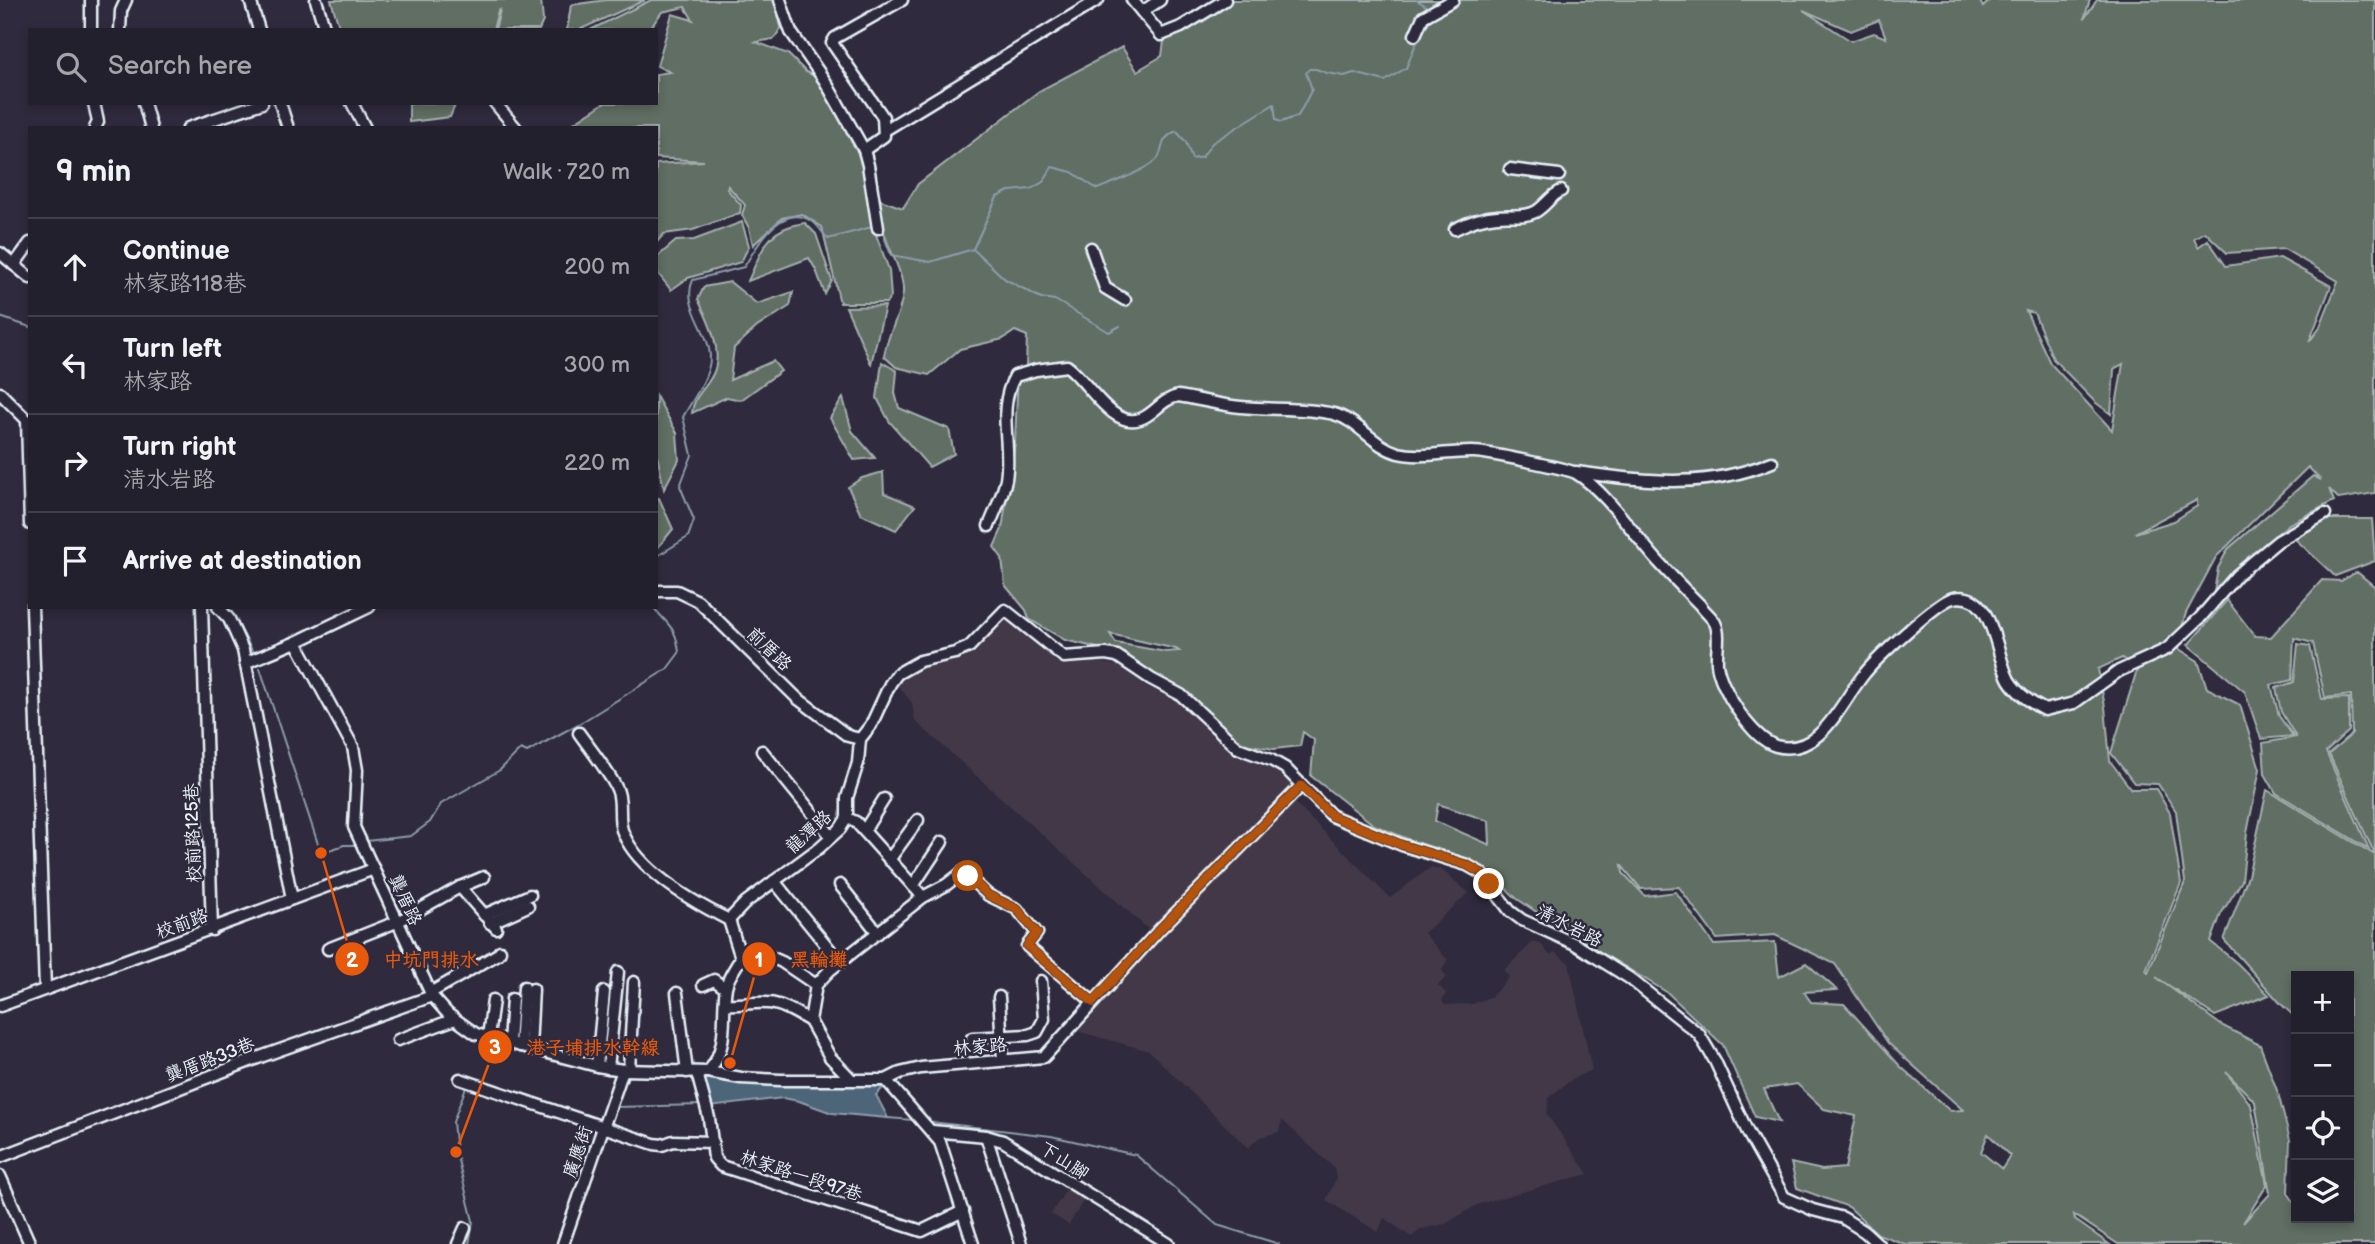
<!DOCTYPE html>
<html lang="en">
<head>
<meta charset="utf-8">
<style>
  body { margin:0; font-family:"Balsamiq Sans","LXGW WenKai TC",sans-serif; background:#2b2836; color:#f1f3f6 }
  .controls { position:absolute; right:21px; bottom:21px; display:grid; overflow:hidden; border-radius:0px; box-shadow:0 4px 10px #0003 }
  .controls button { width:63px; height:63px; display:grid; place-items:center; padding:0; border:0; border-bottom:2px solid #403e4a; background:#23202e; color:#f1f3f6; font:35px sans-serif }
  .stop { position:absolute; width:21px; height:21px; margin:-16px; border:5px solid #b45309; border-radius:50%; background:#fff }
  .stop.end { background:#b45309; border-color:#fff; box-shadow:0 2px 7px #0008 }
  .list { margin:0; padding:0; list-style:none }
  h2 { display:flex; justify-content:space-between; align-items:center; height:91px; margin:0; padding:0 28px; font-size:30px }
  h2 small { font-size:23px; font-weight:400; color:#a3a3aa }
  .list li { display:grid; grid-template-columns:46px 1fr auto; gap:21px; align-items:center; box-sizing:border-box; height:98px; padding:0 28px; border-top:2px solid #403e4a }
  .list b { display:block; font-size:26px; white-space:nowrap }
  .list p { margin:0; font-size:23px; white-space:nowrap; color:#a3a3aa }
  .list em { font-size:23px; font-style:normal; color:#a3a3aa }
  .icon { flex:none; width:38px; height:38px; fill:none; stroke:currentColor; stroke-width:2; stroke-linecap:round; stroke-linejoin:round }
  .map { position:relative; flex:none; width:2375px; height:1244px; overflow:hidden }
  .search { position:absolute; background:#23202e; box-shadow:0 4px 10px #0003; left:28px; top:28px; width:630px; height:77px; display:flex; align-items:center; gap:18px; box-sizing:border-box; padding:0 24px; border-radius:0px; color:#a3a3aa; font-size:26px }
  .panel { position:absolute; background:#23202e; box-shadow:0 4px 10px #0003; left:28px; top:126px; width:630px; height:483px; border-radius:0px }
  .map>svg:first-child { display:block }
</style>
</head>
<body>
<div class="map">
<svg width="2375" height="1244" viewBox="0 0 2375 1244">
  <rect width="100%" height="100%" fill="#2f2a3d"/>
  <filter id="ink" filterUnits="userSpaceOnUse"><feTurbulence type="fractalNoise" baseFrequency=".0143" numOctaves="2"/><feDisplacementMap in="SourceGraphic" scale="14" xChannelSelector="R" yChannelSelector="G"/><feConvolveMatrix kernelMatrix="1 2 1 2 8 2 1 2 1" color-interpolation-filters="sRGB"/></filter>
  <g filter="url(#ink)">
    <!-- built -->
    <g fill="#423847">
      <polygon points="1012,620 1065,664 1093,660 1122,667 1148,687 1176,699 1188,709 1232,753 1275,770 1302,792 1294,802 1390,898 1431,867 1441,869 1469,893 1424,933 1448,960 1442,970 1447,977 1438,985 1446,993 1442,1001 1445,1005 1472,1004 1492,996 1509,977 1504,970 1534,941 1540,943 1550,955 1555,952 1569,963 1592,1070 1574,1078 1549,1097 1547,1114 1588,1174 1479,1204 1445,1224 1422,1229 1411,1237 1384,1218 1378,1232 1326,1200 1336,1179 1334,1168 1282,1120 1279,1132 1260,1137 1248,1148 1149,1051 1080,1032 1078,1026 1111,978 1150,931 915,721 912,703 895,682 905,672 938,662 1001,621"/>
      <polygon points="1070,1183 1087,1194 1069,1225 1051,1214"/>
    </g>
    <!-- green -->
    <g fill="#606e64" stroke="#a4b0ae" stroke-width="2" fill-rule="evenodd">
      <polygon points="331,0 541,0 543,21 539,30 495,30 500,10 498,11 493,30 340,30"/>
      <polygon points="606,0 645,0 579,30 567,30 571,5"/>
      <polygon points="651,0 775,0 781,28 774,39 756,42 788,54 806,72 825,81 860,144 874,229 889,270 891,297 886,303 840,303 822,227 802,214 782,218 753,245 749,228 742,215 745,205 728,186 727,189 741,205 740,213 693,230 664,234 656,243 656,164 704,161 656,158 656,128 566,128 604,103 656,103 656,74 670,72 657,66 672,14 693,20 685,7 662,12 649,30 590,30"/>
      <path d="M1233 0H1979L1983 7 1990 0H2090L2084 19 2097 0H2375V493L2339 499 2329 489 2334 501 2289 524 2231 573 2214 592 2218 568 2228 549 2313 476 2321 480 2308 467 2216 557 2186 613 2176 647 2198 661 2207 688 2240 705 2260 769 2247 833 2242 881 2221 914 2211 942 2237 963 2269 995 2215 1016 2156 977 2221 1025 2260 1045 2278 1093 2290 1140 2288 1193 2296 1205V1218H2349V976H2296V1018L2281 1004 2224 940 2248 876 2267 790 2375 855 2329 754 2352 734 2351 695 2325 698 2313 643 2294 638 2292 680 2271 685 2279 716 2293 736 2261 739 2245 692 2188 645 2227 600 2255 636 2271 637 2322 580 2341 581 2357 572 2375 587V1244H2118L2074 1215 2075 1220 2109 1244H1905L1878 1234 1849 1207 1797 1188 1791 1163 1822 1170 1845 1168 1856 1116 1824 1109 1797 1084 1764 1089 1779 1122 1755 1117 1723 1045 1668 993 1551 922 1516 898 1490 873 1374 825 1311 776 1314 740 1303 732 1300 746 1274 749 1233 742 1127 655 1065 640 1029 619 1026 610 1005 585 1002 558 994 547 1002 529 1015 443 1018 369 1026 368 1027 336 1015 331 1003 339 960 349 929 375 896 367 884 356C887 334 901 315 903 293 904 276 893 257 887 241 882 227 880 213 878 199L903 208 918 184 1039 91 1122 47 1137 71 1162 56 1164 41ZM1803 10 1851 31 1879 20 1886 38 1874 33 1851 41ZM2205 232 2227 253 2284 249 2338 281 2319 329 2309 342 2331 286 2280 258 2226 266 2208 240 2198 247 2194 238ZM2026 311 2034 313 2053 359 2095 402 2111 414 2114 369 2123 364 2112 430 2050 363ZM2197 500V506L2174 521 2135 533ZM1110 634 1176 649 1179 651 1166 652 1116 643ZM2122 658 2137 670 2111 753 2134 783 2158 784 2176 811 2185 882 2148 972 2146 970 2181 883 2170 813 2156 789H2131L2110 761 2105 707 2098 669ZM1438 804 1489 821 1490 845 1435 821ZM1622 866 1641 889 1679 887 1717 939 1775 935 1835 964 1888 1043 1963 1110 1950 1111 1900 1066 1844 1004 1811 1002 1804 992 1837 990 1806 963 1779 977 1775 942 1714 945 1676 892 1645 896 1623 873ZM2226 1072 2255 1102 2270 1194 2243 1223 2267 1185 2251 1105ZM1988 1134 2010 1156 2002 1169 1981 1152Z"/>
      <polygon points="409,103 456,103 450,117 409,122"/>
      <polygon points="742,222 749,246 741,262 688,278 671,290 656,271 656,258 676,241 694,240"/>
      <path d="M805 223 816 234 832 281 825 294 816 270 809 258 748 281C763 249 766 228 805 223Z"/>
      <path d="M730 282 757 304 793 292 790 306 757 327 734 348 730 380 773 361 781 371 741 400 727 397 692 413C693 396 706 389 713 374 724 351 708 320 698 299L704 287Z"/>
      <polygon points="885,306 871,364 846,307"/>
      <polygon points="882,362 897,371 895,393 899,408 949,429 954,454 929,467 889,421 877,398"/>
      <polygon points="656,396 677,433 679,460 664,489 656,450"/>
      <polygon points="843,398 852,431 875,458 854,460 830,418"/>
      <polygon points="883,472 884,493 915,506 896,530 861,514 848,487 862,478"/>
      <polygon points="659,498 673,529 656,550 656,499"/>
      <polygon points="2325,519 2372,519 2375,561 2335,576 2294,538 2300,530"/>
      <polygon points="2298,644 2310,646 2322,699 2349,698 2349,731 2326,752 2369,849 2276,793 2265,774 2263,743 2296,737 2281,712 2276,688 2294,682"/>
    </g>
    <!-- water -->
    <polygon fill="#4e6578" stroke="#8c9dab" stroke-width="2" points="700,1076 778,1084 868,1084 883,1088 876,1095 888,1118 832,1113 799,1101 783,1098 710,1107"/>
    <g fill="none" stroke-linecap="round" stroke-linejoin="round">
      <!-- stream -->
      <g stroke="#8c9dab" stroke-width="2">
        <polyline points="1417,0 1430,9"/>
        <path d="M882 231 891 255 930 262 973 249 997 197 1009 191 1031 189 1043 182 1052 167 1072 172 1097 189C1110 184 1151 169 1158 158 1165 145 1159 140 1176 131L1186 142 1192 159 1202 157 1212 143 1274 104 1276 120 1281 122 1298 116 1312 89 1306 73 1309 69H1316L1327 73 1344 76 1354 73 1385 81 1406 68 1415 46 1432 17"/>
        <polyline points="973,249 1005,279 1041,298 1055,300 1109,332 1120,326"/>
        <polyline points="0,317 30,327"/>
        <path d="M656 560 659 555 688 537 694 520 680 486 692 455 683 417C692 400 710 377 710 358 710 330 681 306 693 280L744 267C757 245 782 200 813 222 819 226 823 234 828 239L875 226"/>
        <polyline points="229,607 254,654"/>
        <polyline points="260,668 321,853 344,845 358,845"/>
        <path d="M366 841 411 836 430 822 441 804 500 770 521 749 527 752 582 722 667 669 679 653C677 628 668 625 653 607"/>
        <polyline points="615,1107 703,1105"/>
        <polyline points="888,1118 913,1120"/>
        <polyline points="931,1122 1051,1136 1136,1155 1217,1225 1279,1244"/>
        <polyline points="469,1244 473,1221 456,1152 453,1122 466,1087 538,1110"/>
      </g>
      <defs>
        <g id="minor">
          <polyline points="250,0 259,30"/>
          <polyline points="316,0 325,30"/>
          <polyline points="780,0 791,32 825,81 864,150 868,165 878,228"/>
          <polyline points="1132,0 1161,35 1181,27 1225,0"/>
          <polyline points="1142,12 1160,0"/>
          <polyline points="91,30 91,0"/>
          <polyline points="120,30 121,11 126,0"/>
          <polyline points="1415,35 1423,17 1453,0"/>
          <polyline points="94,103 98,122 95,128"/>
          <polyline points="144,103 151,128"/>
          <polyline points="280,103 288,128"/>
          <polyline points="352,103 365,128"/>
          <polyline points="495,103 516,128"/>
          <polyline points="188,128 262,103"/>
          <polyline points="885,130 1098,0"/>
          <polyline points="864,150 884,136 883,117 832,43 835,38 902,0"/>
          <polyline points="1510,169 1559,175"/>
          <path d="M1455 229C1467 223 1482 217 1497 216 1510 214 1523 218 1535 212 1545 207 1550 196 1561 191"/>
          <polyline points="1091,248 1105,288 1125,300"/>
          <polyline points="0,253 30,278"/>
          <polyline points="14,265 30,243"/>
          <polyline points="0,393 30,423"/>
          <polyline points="27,420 30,524"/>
          <path d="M1576 472C1647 481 1704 490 1772 462"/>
          <path d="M989 526C995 511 1003 495 1006 479 1012 444 996 409 1015 376L1036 370 1067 366C1087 380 1112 429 1140 419 1155 414 1160 400 1178 396 1199 399 1219 405 1241 407 1271 410 1304 407 1334 414 1359 421 1373 446 1398 453 1422 459 1449 451 1474 452 1486 452 1568 469 1576 473 1604 490 1634 534 1656 559 1670 575 1685 590 1700 605 1704 611 1712 617 1715 623 1721 635 1716 650 1717 663 1719 687 1752 739 1776 746 1821 758 1842 700 1865 673 1877 658 1937 602 1953 598 1994 589 1995 655 2009 680 2017 693 2032 704 2045 710L2074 703 2119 671 2167 649 2200 618 2237 575 2278 541 2325 514"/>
          <polyline points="656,591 677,591 698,601 797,698 848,736 860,739"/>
          <polyline points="32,607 45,989"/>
          <polyline points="202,607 212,930"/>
          <polyline points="218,607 229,619 243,650 292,899"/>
          <polyline points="296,642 353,747 357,770 354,827 432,996 448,1014 476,1034 597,1066 623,1070 708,1072 741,1078 781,1080 886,1080 900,1073 921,1068 1044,1057 1160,929 1301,786"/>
          <polyline points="245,663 296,642 369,607"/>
          <path d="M579 733C588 746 615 780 618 792 622 804 618 818 622 830 636 870 693 902 729 920"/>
          <polyline points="762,751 831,836"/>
          <polyline points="847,818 856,822 923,897"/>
          <polyline points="864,831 884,799"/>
          <polyline points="889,860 918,820"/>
          <polyline points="774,881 840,962"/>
          <polyline points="840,885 878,933"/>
          <polyline points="913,886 942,842"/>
          <polyline points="460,887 496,928"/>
          <polyline points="484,915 530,895"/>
          <polyline points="729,920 746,902 819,848 840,829 847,818 847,798 858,763 860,739 871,725 890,684 897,674 920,661 955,653 969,647 1005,610 1064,657 1106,654 1117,656 1151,679 1181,695 1238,748 1271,760 1285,768 1332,816 1402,845 1467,865 1481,873 1510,911 1522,920 1575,944 1629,978 1699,1034 1715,1061 1748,1133 1784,1197 1813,1210 1843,1218 1865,1232 1878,1244"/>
          <polyline points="490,923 528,906"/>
          <polyline points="328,949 399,921 460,887 484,877"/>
          <polyline points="741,953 750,948 782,962 816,985"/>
          <polyline points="703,985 714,980 725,988"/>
          <polyline points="430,993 498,954 500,951"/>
          <polyline points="677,993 687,1072"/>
          <polyline points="999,997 1003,1060"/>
          <path d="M726 1004C740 1005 753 1002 767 1003 781 1003 798 1014 810 1021"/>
          <polyline points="0,1006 374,869"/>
          <polyline points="488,1037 493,1000"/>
          <polyline points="972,1038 1028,1035 1037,1032 1044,1019 1041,981"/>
          <polyline points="398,1040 455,1019"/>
          <polyline points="509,1043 512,999"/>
          <polyline points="520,1046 524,987"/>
          <polyline points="530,1049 533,989"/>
          <polyline points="597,1066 604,992"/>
          <polyline points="608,1068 618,972"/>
          <polyline points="629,1070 634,982"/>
          <path d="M708 1072C730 1046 721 1018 726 987 728 977 736 967 741 958L729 920"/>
          <polyline points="697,1073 709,1118 714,1158 721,1166 922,1231 963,1211"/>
          <polyline points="460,1079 654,1144 662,1145 673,1141 713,1142"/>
          <polyline points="851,1079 830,1057 810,1021 816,985 830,970 923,897 946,885 963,872 988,895 1017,909 1037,933 1027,946 1093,1002"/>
          <polyline points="886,1080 940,1142 973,1244"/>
          <polyline points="932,1131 986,1136 1003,1141 1169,1244"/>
          <polyline points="986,1136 1021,1244"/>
          <polyline points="0,1157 263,1056 432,996"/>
          <polyline points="0,1176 30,1244"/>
          <polyline points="458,1244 465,1228"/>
          <polyline points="563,1244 623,1070"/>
        </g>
      </defs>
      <!-- minor casing -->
      <use href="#minor" stroke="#e8f1f8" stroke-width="15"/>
      <!-- minor -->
      <use href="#minor" stroke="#2f2a3d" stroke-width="10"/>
    </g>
  </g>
  <g fill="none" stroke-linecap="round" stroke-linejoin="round" filter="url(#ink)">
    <!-- route -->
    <polyline stroke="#b45309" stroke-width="9" points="968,876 988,895 1017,909 1037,933 1027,946 1093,1002 1160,929 1301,786 1332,816 1402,845 1467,865 1481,873 1489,884"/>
  </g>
  <g text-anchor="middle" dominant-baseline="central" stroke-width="5" stroke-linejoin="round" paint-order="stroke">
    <!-- street labels -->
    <g font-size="18" fill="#e8f1f8" stroke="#2f2a3d">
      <text transform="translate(769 649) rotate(44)">前厝路</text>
      <text transform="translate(809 832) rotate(-42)">龍潭路</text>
      <text transform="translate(193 833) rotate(-92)">校前路125巷</text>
      <text transform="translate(405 900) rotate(65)">龔厝路</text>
      <text transform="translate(182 924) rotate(-20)">校前路</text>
      <text transform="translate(1569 926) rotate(27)">清水岩路</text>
      <text transform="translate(980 1047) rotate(-5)">林家路</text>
      <text transform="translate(210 1060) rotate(-21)">龔厝路33巷</text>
      <text transform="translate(578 1152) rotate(-71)">廣應街</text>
      <text transform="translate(1064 1161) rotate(32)">下山腳</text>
      <text transform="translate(801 1176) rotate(18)">林家路一段97巷</text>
    </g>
  </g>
  <!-- callouts -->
  <path fill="none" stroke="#e8590c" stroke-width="2.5" d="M730 1063L759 959M321 853L352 959M456 1152L495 1047"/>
  <g fill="#e8590c" stroke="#2f2a3d" stroke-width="2.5">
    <circle cx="730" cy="1063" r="7"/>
    <circle cx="321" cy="853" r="7"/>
    <circle cx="456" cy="1152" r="7"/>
    <circle cx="759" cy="959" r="18"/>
    <circle cx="352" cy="959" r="18"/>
    <circle cx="495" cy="1047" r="18"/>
  </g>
  <g font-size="21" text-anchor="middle" font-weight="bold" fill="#fff">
    <text x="759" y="967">1</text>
    <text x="352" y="967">2</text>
    <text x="495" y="1054">3</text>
  </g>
  <g font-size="19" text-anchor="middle" font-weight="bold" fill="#e8590c" stroke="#2f2a3d" stroke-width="5" stroke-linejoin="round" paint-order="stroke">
    <text x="819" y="966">黑輪攤</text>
    <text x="431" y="966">中坑門排水</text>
    <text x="593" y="1054">港子埔排水幹線</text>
  </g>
</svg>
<div class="controls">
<button>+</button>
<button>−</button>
<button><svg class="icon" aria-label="locate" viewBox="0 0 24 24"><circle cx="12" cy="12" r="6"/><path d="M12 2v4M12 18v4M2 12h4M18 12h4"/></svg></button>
<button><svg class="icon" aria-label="layers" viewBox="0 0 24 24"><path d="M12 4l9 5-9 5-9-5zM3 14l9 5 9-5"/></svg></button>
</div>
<div class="stop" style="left:968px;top:876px"></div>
<div class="stop end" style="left:1489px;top:884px"></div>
<div class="search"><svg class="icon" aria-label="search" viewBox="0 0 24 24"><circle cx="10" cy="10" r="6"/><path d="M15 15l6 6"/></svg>Search here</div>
<section class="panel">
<h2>9 min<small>Walk · 720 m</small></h2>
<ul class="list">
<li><svg class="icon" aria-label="ahead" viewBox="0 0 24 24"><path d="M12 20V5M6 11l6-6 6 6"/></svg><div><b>Continue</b><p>林家路118巷</p></div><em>200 m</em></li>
<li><svg class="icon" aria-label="left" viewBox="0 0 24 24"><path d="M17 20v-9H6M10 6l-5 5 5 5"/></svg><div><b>Turn left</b><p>林家路</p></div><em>300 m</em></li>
<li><svg class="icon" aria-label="right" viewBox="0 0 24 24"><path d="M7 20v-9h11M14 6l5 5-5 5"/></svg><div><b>Turn right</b><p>清水岩路</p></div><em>220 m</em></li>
<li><svg class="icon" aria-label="arrive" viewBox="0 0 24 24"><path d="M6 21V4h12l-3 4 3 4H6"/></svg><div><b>Arrive at destination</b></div></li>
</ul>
</section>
</div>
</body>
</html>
